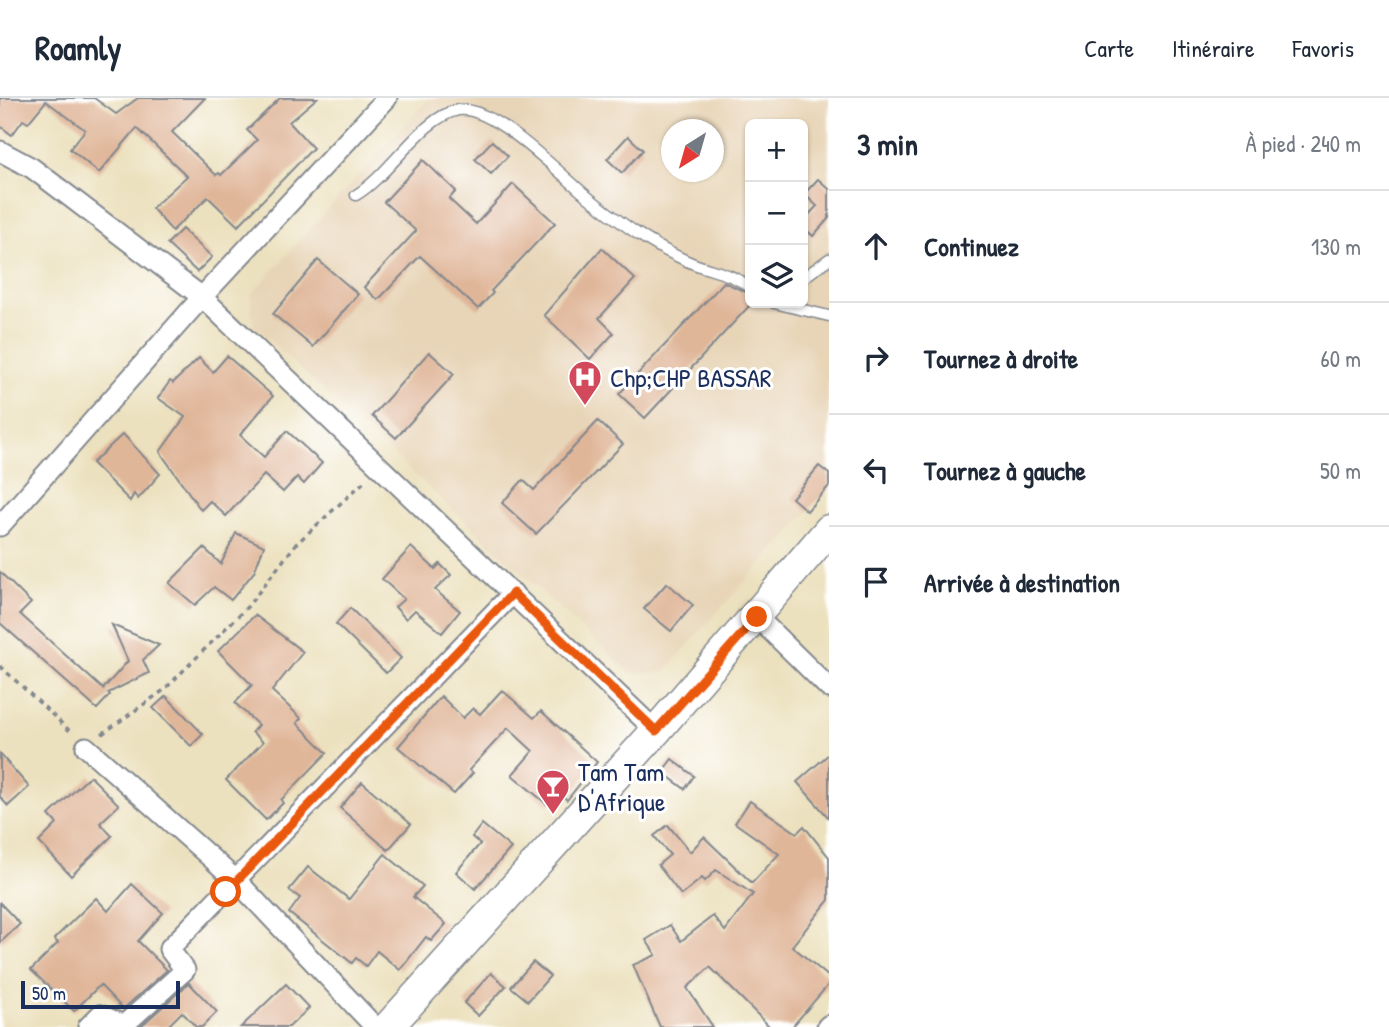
<!DOCTYPE html>
<html lang="fr">
<head>
<meta charset="utf-8">
<style>
  body { margin:0; font-family:"Patrick Hand",sans-serif; background:#f6f6f7; color:#1f2937 }
  .controls { position:absolute; right:21px; top:21px; display:grid; overflow:hidden; border-radius:10px; box-shadow:0 2px 5px #0004 }
  .controls button { width:63px; height:63px; display:grid; place-items:center; padding:0; border:0; border-bottom:2px solid #e0e1e3; background:#fff; color:#1f2937; font:35px sans-serif }
  .compass { position:absolute; left:661px; top:21px; width:63px; height:63px; border-radius:50%; background:#fff; box-shadow:0 2px 5px #0004; rotate:217deg }
  .scale { position:absolute; left:21px; bottom:18px; width:159px; box-sizing:border-box; padding-left:7px; border:4px solid #1b2f5e; border-top:0; font-size:19px; line-height:24px; white-space:nowrap; color:#1b2f5e; -webkit-text-stroke:5px #fff; paint-order:stroke }
  .stop { position:absolute; width:21px; height:21px; margin:-16px; border:5px solid #ea580c; border-radius:50%; background:#fff }
  .stop.end { background:#ea580c; border-color:#fff; box-shadow:0 2px 7px #0008 }
  .list { margin:0; padding:0; list-style:none }
  h2 { display:flex; justify-content:space-between; align-items:center; height:91px; margin:0; padding:0 28px; font-size:30px }
  h2 small { font-size:23px; font-weight:400; color:#747a83 }
  .list li { display:grid; grid-template-columns:46px 1fr auto; gap:21px; align-items:center; box-sizing:border-box; height:112px; padding:0 28px; border-top:2px solid #e0e1e3 }
  .list b { display:block; font-size:26px; white-space:nowrap }
  .list em { font-size:23px; font-style:normal; color:#747a83 }
  .icon { flex:none; width:38px; height:38px; fill:none; stroke:currentColor; stroke-width:2; stroke-linecap:round; stroke-linejoin:round }
  .map { position:relative; flex:none; width:829px; height:929px; overflow:hidden }
  header { display:flex; align-items:center; gap:42px; box-sizing:border-box; height:98px; padding:0 35px; background:#fff; border-bottom:2px solid #e0e1e3 }
  header strong { font-size:33px }
  nav { display:flex; gap:38px; margin-inline-start:auto; font-size:24px }
  main { display:flex }
  aside { flex:1; background:#fff }
  .map>svg:first-child { display:block }
</style>
</head>
<body>
<header>
<strong>Roamly</strong>
<nav><a>Carte</a><a>Itinéraire</a><a>Favoris</a></nav>
</header>
<main>
<div class="map">
<svg width="829" height="929" viewBox="0 0 829 929">
  <rect width="100%" height="100%" fill="#fff"/>
  <filter id="ink" filterUnits="userSpaceOnUse"><feTurbulence type="fractalNoise" baseFrequency=".0143" numOctaves="2"/><feDisplacementMap in="SourceGraphic" scale="14" xChannelSelector="R" yChannelSelector="G"/><feConvolveMatrix kernelMatrix="1 2 1 2 8 2 1 2 1" color-interpolation-filters="sRGB"/></filter>
  <filter id="wash" filterUnits="userSpaceOnUse"><feTurbulence type="fractalNoise" baseFrequency=".00686" numOctaves="4" result="noise"/><feDisplacementMap in="SourceGraphic" scale="28" xChannelSelector="R" yChannelSelector="G"/><feGaussianBlur stdDeviation="1.57" result="paint"/><feColorMatrix in="noise" values="0 0 0 0 0 0 0 0 0 0 0 0 0 0 0 0 0 1.4 0 .05"/><feComposite in="paint" operator="in"/></filter>
  <g filter="url(#wash)">
    <rect width="100%" height="100%" fill="#ece1be"/>
    <!-- built -->
    <path fill="#e8d5b8" fill-rule="evenodd" d="M429 0H829V390L664 574 631 576 253 227 250 197ZM750 26H803V205H750ZM671 32H713V74H671Z"/>
    <g id="blocks">
      <!-- building -->
      <g fill="#e0b699">
        <polygon points="0,0 94,0 116,16 138,0 205,0 172,34 216,77 219,75 221,77 257,42 247,32 280,0 317,0 289,24 313,50 238,128 208,99 172,133 152,110 187,78 137,30 99,75 70,51 85,32 46,3 28,25 23,22 12,37 0,28"/>
        <polygon points="628,38 643,52 622,75 607,61"/>
        <polygon points="492,43 508,58 491,76 475,61"/>
        <polygon points="423,62 456,93 449,101 476,126 513,86 555,125 491,193 493,195 478,211 420,158 378,202 364,189 416,133 384,104"/>
        <polygon points="818,81 829,91 829,120 813,138 803,129 803,123 817,108 804,96"/>
        <polygon points="182,131 212,159 197,174 167,146"/>
        <polygon points="602,150 635,181 599,220 614,235 590,261 544,217"/>
        <polygon points="318,162 358,196 313,249 273,216"/>
        <polygon points="724,184 750,196 750,207 645,320 619,296"/>
        <polygon points="429,254 454,276 396,340 372,318"/>
        <polygon points="227,258 273,298 240,337 264,359 287,333 322,365 304,386 297,379 283,394 264,377 226,418 210,403 201,412 160,354 185,319 158,300 170,283 173,285 199,260 213,274"/>
        <polygon points="598,323 623,346 536,436 502,405 523,382 534,392"/>
        <polygon points="123,336 160,376 138,401 134,396 130,403 92,365"/>
        <polygon points="819,368 829,376 829,388 807,413 792,400"/>
        <polygon points="236,435 264,448 254,474 231,502 214,489 195,507 169,485 204,450 221,466"/>
        <polygon points="411,449 435,471 440,466 451,477 435,492 460,513 442,535 415,512 406,521 395,509 404,501 382,481"/>
        <polygon points="0,474 31,505 20,516 103,591 128,563 112,527 159,547 143,562 149,575 108,595 110,597 97,611 0,525"/>
        <polygon points="667,485 693,507 671,533 644,511"/>
        <polygon points="350,510 401,560 386,575 336,526"/>
        <polygon points="255,517 303,554 272,593 301,620 297,625 327,655 281,702 283,705 266,722 226,682 263,644 252,634 258,627 235,605 252,587 218,553"/>
        <polygon points="502,592 534,620 541,613 597,664 567,702 559,695 548,707 512,677 533,653 508,630 469,672 473,675 454,696 398,649 441,598 463,620 473,610 480,616"/>
        <polygon points="166,598 203,636 191,648 153,610"/>
        <polygon points="0,656 29,689 8,708 0,699"/>
        <polygon points="829,656 829,720 797,684"/>
        <polygon points="672,661 694,678 685,691 662,674"/>
        <polygon points="90,678 119,707 100,725 112,738 71,778 39,744 57,726 49,717"/>
        <polygon points="362,684 411,726 388,752 340,710"/>
        <polygon points="750,703 797,735 804,728 829,759 829,802 792,848 829,879 829,886 792,929 770,929 710,869 687,890 713,929 660,929 633,867 656,857 646,842 670,827 681,843 713,818 725,833 753,796 716,772 705,783 702,780 681,797 658,767 670,757 654,738 668,727 690,754 704,739 752,785 779,756 735,725"/>
        <polygon points="482,726 511,750 475,791 456,774 480,746 472,739"/>
        <polygon points="385,756 423,788 413,799 446,826 431,843 426,839 400,872 377,853 366,868 356,860 352,865 289,815 300,800 289,792 308,769 349,801"/>
        <polygon points="132,786 163,815 138,843 167,872 123,911 100,887 74,913 31,872 58,845 54,841 96,800 108,813"/>
        <polygon points="0,805 20,826 0,845"/>
        <polygon points="533,864 550,878 528,903 511,889"/>
        <polygon points="491,875 506,888 478,918 464,905"/>
        <polygon points="189,885 217,914 202,929 196,929 182,914 167,929 140,929"/>
        <polygon points="286,886 309,910 289,929 241,929"/>
      </g>
    </g>
  </g>
  <g filter="url(#ink)">
    <use href="#blocks" fill-opacity="0" stroke="#84888e" stroke-width="2"/>
    <g fill="none" stroke-linecap="round" stroke-linejoin="round">
      <defs>
        <g id="service">
          <path d="M356 97C390 77 422 19 458 12 493 6 562 78 589 100 621 125 649 146 687 163 711 174 728 173 750 189"/>
          <polyline points="803,180 829,161"/>
          <polyline points="774,205 829,218"/>
        </g>
        <g id="minor">
          <polyline points="0,53 32,70 202,199 656,633"/>
          <polyline points="0,428 202,199 387,0"/>
          <polyline points="757,519 829,590"/>
          <polyline points="86,649 237,783 375,929"/>
          <polyline points="88,929 100,917 124,927 185,872 169,851 513,495"/>
          <polyline points="827,929 829,927"/>
        </g>
        <polyline id="primary" points="388,929 656,633 829,432"/>
      </defs>
      <!-- service casing -->
      <use href="#service" stroke="#84888e" stroke-width="13"/>
      <!-- minor casing -->
      <use href="#minor" stroke="#84888e" stroke-width="23"/>
      <!-- primary casing -->
      <use href="#primary" stroke="#84888e" stroke-width="33"/>
      <!-- path -->
      <g stroke="#84888e" stroke-width="3.5" stroke-dasharray="5 5" stroke-linecap="butt">
        <polyline points="0,568 73,636"/>
        <polyline points="102,636 164,592 248,508 296,446 365,383"/>
      </g>
      <!-- service -->
      <use href="#service" stroke="#fff" stroke-width="10"/>
      <!-- minor -->
      <use href="#minor" stroke="#fff" stroke-width="19"/>
      <!-- primary -->
      <use href="#primary" stroke="#fff" stroke-width="30"/>
    </g>
  </g>
  <g fill="none" stroke-linecap="round" stroke-linejoin="round" filter="url(#ink)">
    <!-- route -->
    <polyline stroke="#ea580c" stroke-width="9" points="226,794 513,495 656,633 757,519"/>
  </g>
  <!-- icons -->
  <defs>
    <symbol id="hospital-pin" viewBox="-11 -11 22 30"><path d="M0 17L-7.5 6A9.5 9.5 0 1 1 7.5 6Z" fill="#d1495b" stroke="#fff"/><path d="M-5-5h3v3.5h4V-5h3V5h-3V1.5h-4V5h-3Z" fill="#fff"/></symbol>
    <symbol id="bar-pin" viewBox="-11 -11 22 30"><path d="M0 17L-7.5 6A9.5 9.5 0 1 1 7.5 6Z" fill="#d1495b" stroke="#fff"/><path d="M-6-5H6L.8 .8V4.5H3.5V6h-7V4.5H-.8V.8Z" fill="#fff"/></symbol>
  </defs>
  <g fill-rule="evenodd">
    <use href="#hospital-pin" x="566" y="260" width="38" height="52"/>
    <use href="#bar-pin" x="534" y="669" width="38" height="52"/>
  </g>
  <g text-anchor="middle" dominant-baseline="central" stroke-width="6" stroke-linejoin="round" paint-order="stroke">
    <!-- poi labels -->
    <g font-size="26" fill="#1b2f5e" stroke="#fff" text-anchor="start">
      <text x="610" y="279">Chp;CHP BASSAR</text>
      <text x="578" y="673">Tam Tam<tspan x="578" dy="30">D'Afrique</tspan></text>
    </g>
  </g>
</svg>
<div class="controls">
<button>+</button>
<button>−</button>
<button><svg class="icon" aria-label="layers" viewBox="0 0 24 24"><path d="M12 4l9 5-9 5-9-5zM3 14l9 5 9-5"/></svg></button>
</div>
<svg class="compass" viewBox="-18 -18 36 36"><path d="M0-13l5 13h-10z" fill="#e53935"/><path d="M0 13l5-13h-10z" fill="#747a83"/></svg>
<div class="scale">50 m</div>
<div class="stop" style="left:226px;top:794px"></div>
<div class="stop end" style="left:757px;top:519px"></div>
</div>
<aside>
<h2>3 min<small>À pied · 240 m</small></h2>
<ul class="list">
<li><svg class="icon" aria-label="ahead" viewBox="0 0 24 24"><path d="M12 20V5M6 11l6-6 6 6"/></svg><div><b>Continuez</b></div><em>130 m</em></li>
<li><svg class="icon" aria-label="right" viewBox="0 0 24 24"><path d="M7 20v-9h11M14 6l5 5-5 5"/></svg><div><b>Tournez à droite</b></div><em>60 m</em></li>
<li><svg class="icon" aria-label="left" viewBox="0 0 24 24"><path d="M17 20v-9H6M10 6l-5 5 5 5"/></svg><div><b>Tournez à gauche</b></div><em>50 m</em></li>
<li><svg class="icon" aria-label="arrive" viewBox="0 0 24 24"><path d="M6 21V4h12l-3 4 3 4H6"/></svg><div><b>Arrivée à destination</b></div></li>
</ul>
</aside>
</main>
</body>
</html>
